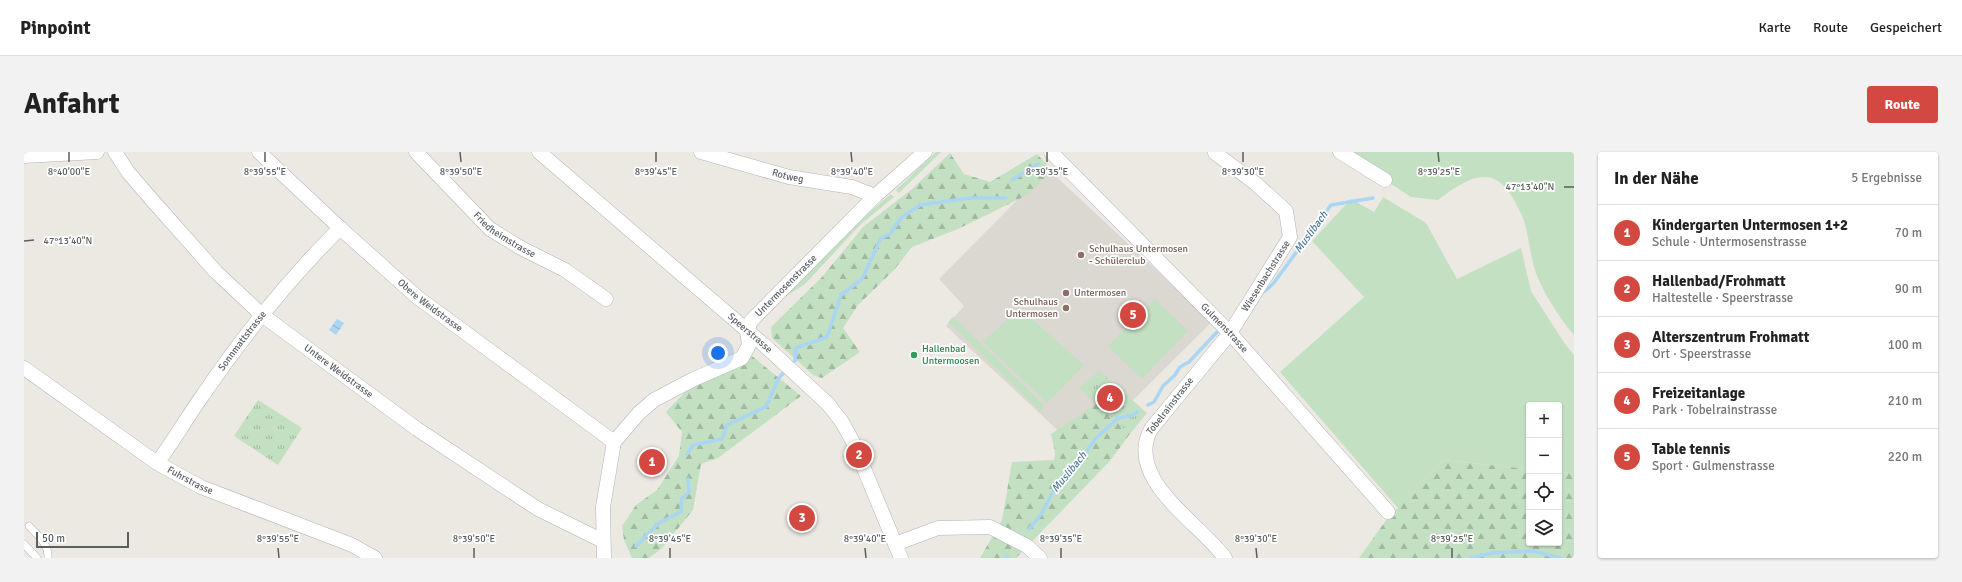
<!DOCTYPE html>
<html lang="de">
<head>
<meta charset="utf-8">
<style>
  body { margin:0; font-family:Signika,sans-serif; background:#f2f2f2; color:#222 }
  .controls { position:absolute; right:12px; bottom:12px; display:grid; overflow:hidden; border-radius:4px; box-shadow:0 1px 3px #0004 }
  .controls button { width:36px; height:36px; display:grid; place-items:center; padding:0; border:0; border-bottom:1px solid #e0e0e0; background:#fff; color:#222; font:20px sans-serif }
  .scale { position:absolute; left:12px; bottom:10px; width:93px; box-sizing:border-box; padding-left:4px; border:2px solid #5b5e61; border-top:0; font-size:11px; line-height:14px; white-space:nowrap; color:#5b5e61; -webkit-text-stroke:3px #fff; paint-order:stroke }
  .you { position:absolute; left:694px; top:201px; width:14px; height:14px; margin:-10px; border:3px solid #fff; border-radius:50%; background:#1a73e8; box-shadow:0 0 0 6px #1a73e833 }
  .badge { display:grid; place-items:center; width:26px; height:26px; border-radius:50%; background:#d34941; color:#fff; font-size:13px; font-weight:700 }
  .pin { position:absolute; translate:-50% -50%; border:2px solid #fff; box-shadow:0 1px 4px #0006 }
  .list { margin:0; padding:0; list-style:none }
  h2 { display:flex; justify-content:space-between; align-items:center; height:52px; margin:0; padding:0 16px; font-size:17px }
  h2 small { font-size:13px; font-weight:400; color:#767676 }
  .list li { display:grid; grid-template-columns:26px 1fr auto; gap:12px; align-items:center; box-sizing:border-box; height:56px; padding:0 16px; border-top:1px solid #e0e0e0 }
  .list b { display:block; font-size:15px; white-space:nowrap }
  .list p { margin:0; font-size:13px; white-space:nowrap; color:#767676 }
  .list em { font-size:13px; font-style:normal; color:#767676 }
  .icon { flex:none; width:22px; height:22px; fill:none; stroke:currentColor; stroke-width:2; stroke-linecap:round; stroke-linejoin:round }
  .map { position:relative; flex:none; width:1550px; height:406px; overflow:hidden; border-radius:4px }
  header { display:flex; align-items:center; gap:24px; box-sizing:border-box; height:56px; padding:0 20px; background:#fff; border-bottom:1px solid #e0e0e0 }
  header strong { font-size:19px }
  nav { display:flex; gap:22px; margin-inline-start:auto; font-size:14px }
  .intro { display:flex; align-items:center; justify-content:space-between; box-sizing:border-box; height:96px; padding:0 24px }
  h1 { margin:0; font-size:28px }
  .button { padding:10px 18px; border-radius:4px; background:#d34941; color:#fff; font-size:14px; font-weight:700 }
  main { display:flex; gap:24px; padding:0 24px }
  aside { flex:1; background:#fff; border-radius:4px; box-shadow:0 1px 3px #0004 }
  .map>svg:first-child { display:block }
</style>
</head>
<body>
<header>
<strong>Pinpoint</strong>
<nav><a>Karte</a><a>Route</a><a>Gespeichert</a></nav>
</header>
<div class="intro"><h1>Anfahrt</h1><a class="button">Route</a></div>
<main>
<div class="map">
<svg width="1550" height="406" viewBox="0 0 1550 406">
  <defs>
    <pattern id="forest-firs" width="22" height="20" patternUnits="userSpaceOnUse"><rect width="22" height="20" fill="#c3e0c2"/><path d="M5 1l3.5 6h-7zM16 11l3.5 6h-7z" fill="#a1b9a1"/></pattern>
    <pattern id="park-tufts" width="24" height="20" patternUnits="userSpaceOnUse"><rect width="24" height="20" fill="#c3e0c2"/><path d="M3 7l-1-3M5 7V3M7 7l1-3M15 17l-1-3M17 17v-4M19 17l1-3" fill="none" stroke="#a1b9a1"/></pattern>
    <pattern id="water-waves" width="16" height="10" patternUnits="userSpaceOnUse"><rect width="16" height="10" fill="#aad6f4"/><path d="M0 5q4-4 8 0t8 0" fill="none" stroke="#8db1c9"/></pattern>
  </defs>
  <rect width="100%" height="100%" fill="#ece9e3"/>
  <!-- education -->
  <polygon fill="#dbd8d1" points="1024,17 1188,170 1102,255 1043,287 922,174 940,154 915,127"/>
  <!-- green -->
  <g fill="#c3e0c2">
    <polygon points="912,0 917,0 875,41 872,38"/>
    <path d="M1326 0H1550V183C1536 166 1523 147 1514 126 1506 108 1506 88 1500 69 1498 63 1494 56 1491 50 1470 9 1443 26 1414 48L1387 45 1361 28Z"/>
    <polygon points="867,42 870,45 836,73 781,132 761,145 759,143 829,74"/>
    <polygon points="1359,45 1402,71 1433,127 1497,96 1507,139 1541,192 1550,203 1550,321 1535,320 1535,253 1505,253 1505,317 1419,308 1374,356 1256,220 1340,145 1288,89 1327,47 1350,60"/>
    <polygon points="1131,147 1164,179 1118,227 1084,194"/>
    <polygon points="995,156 1060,213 1023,251 959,190"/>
    <polygon points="929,165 935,170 1021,254 1016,259 924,170"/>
  </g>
  <!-- forest -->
  <g fill="url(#forest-firs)">
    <polygon points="926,1 940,22 966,30 1013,2 1028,18 1005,42 934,77 888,95 870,118 834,153 819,176 836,200 798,226 789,223 748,186 747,175 798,125 839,75 888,37"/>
    <polygon points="728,204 777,244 694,306 677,312 669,358 637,397 625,406 608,406 600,388 598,374 612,353 633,338 655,304 658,280 642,260 660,241"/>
    <polygon points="1089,241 1119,264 1086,309 992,406 956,406 978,368 988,310 1030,308 1031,300 1027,282"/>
    <polygon points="1419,308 1505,317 1505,391 1535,391 1535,320 1550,321 1550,406 1335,406 1363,367"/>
  </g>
  <!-- park -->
  <g fill="url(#park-tufts)">
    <polygon points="1075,219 1123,261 1106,282 1055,236"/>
    <polygon points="234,248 278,276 254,313 210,284"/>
  </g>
  <!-- water -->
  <polygon fill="url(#water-waves)" points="313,167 320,171 312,183 305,178"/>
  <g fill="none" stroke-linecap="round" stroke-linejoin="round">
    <!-- stream -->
    <g stroke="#aad6f4" stroke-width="3.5">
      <polyline points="988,28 1014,12"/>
      <polyline points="1241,139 1249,132 1307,53 1349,46"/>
      <polyline points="767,213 771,209 772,196 803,185 817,143 838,127 857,86 866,82 877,66 896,53 946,46 982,46"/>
      <polyline points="1124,253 1130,250 1139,234 1151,223 1156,215 1165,210 1193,180"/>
      <polyline points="663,302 669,293 698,287 703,273 742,255 754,227 763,217"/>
      <polyline points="1005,377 1018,361 1031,336 1049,319 1071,287 1094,266 1109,263 1113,260"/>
      <polyline points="612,394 635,371 657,360 658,346 665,340 664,327"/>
      <polyline points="981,406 983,404"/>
      <polyline points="1447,406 1468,401 1509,399 1537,406"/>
    </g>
    <defs>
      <g id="lane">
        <path d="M5 374C14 384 25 392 24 406"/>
        <polyline points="0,392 13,406"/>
      </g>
      <g id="street">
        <path id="s1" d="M91 0 104 20 128 48 192 120 238 163 393 277 514 357 579 389"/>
        <path id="s2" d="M235 0 316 76 393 145 590 290"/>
        <path id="s3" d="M392 0 466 77 497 96 541 118 582 147"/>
        <path id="s4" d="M515 0 739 192 804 252 818 270 829 290 877 406"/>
        <path id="s5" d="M677 0 765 25 828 35 851 44"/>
        <path id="s6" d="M1027 0 1206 181 1364 360"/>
        <polyline points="1316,0 1361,28"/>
        <path d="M1191 1 1231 31 1262 59 1266 85 1206 181 1127 277C1100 327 1176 371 1201 406"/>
        <polyline points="0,4 73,0"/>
        <path id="s7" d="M0 216 133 311 177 335 328 393 351 406"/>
        <path id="s8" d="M133 311C150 289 163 265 179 243 219 184 265 127 316 76"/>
        <polyline points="871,392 914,376 966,375 1003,394 1016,406"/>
        <path id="s9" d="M580 406 579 355 590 290 615 261 630 248 670 227 718 206 725 193 723 179 727 169 851 44 901 0"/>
      </g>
    </defs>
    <!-- lane casing -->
    <use href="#lane" stroke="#b0b3b6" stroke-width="8"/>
    <!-- street casing -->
    <use href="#street" stroke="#b0b3b6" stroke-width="15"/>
    <!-- lane -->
    <use href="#lane" stroke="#fff" stroke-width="7"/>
    <!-- street -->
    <use href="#street" stroke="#fff" stroke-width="14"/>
  </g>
  <!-- ticks -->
  <path fill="none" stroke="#5b5e61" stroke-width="1.5" d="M45 0V10M241 0V10M436 0 437 10M632 0V10M827 0 828 10M1023 0V10M1219 0V10M1414 0 1415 10M1540 35H1550M0 89 10 88M254 396 255 406M450 396V406M646 396V406M841 396 842 406M1037 396V406M1232 396 1233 406M1428 396V406"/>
  <!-- markers -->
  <g fill="#8d6e63" stroke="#fff" stroke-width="1.5">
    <circle cx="1057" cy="103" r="4"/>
    <circle cx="1042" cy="141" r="4"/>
    <circle cx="1042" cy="156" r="4"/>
  </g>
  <circle fill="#2e9e5b" stroke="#fff" stroke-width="1.5" cx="890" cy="203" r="4"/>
  <g text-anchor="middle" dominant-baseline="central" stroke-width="3.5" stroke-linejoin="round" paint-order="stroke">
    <!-- street labels -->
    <g font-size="10" fill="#5b5e61" stroke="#fff">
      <text stroke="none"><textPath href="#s5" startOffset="90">Rotweg</textPath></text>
      <text stroke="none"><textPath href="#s3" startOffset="122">Friedheimstrasse</textPath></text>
      <text transform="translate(1242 124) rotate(-58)">Wiesenbachstrasse</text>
      <text stroke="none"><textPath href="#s9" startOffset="362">Untermosenstrasse</textPath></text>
      <text stroke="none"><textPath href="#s2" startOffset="230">Obere Weidstrasse</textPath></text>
      <text stroke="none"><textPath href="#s6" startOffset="247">Gulmenstrasse</textPath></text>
      <text stroke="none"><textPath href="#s4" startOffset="278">Speerstrasse</textPath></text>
      <text stroke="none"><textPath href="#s8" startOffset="149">Sonnmattstrasse</textPath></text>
      <text stroke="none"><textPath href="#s1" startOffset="315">Untere Weidstrasse</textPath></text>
      <text transform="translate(1146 254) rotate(-52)">Tobelrainstrasse</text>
      <text stroke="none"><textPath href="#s7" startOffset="201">Fuhrstrasse</textPath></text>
    </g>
    <!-- education labels -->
    <g font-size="10" fill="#785e54" stroke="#fff" text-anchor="start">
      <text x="1065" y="97">Schulhaus Untermosen<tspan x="1065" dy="12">- Schülerclub</tspan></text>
      <text x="1050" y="141">Untermosen</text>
      <text x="1034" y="150" text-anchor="end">Schulhaus<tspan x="1034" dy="12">Untermosen</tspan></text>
    </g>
    <!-- leisure labels -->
    <g font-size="10" fill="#27864d" stroke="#fff" text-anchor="start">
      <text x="898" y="197">Hallenbad<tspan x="898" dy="12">Untermoosen</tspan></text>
    </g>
    <!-- water labels -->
    <g font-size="11" font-style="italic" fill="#4b78a3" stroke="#fff">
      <text transform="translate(1287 80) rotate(-54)">Muslibach</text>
      <text transform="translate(1045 320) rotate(-51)">Muslibach</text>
    </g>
  </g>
  <g font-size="10" text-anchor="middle" fill="#5b5e61" stroke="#fff" stroke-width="3.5" stroke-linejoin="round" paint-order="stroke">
    <text x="45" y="23">8°40'00"E</text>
    <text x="241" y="23">8°39'55"E</text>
    <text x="437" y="23">8°39'50"E</text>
    <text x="632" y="23">8°39'45"E</text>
    <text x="828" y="23">8°39'40"E</text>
    <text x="1023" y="23">8°39'35"E</text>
    <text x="1219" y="23">8°39'30"E</text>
    <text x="1415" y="23">8°39'25"E</text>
    <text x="1506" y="38">47°13'40"N</text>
    <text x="44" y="92">47°13'40"N</text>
    <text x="254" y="390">8°39'55"E</text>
    <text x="450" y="390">8°39'50"E</text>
    <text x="646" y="390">8°39'45"E</text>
    <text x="841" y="390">8°39'40"E</text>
    <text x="1037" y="390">8°39'35"E</text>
    <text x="1232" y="390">8°39'30"E</text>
    <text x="1428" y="390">8°39'25"E</text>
  </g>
</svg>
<div class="controls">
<button>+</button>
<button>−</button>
<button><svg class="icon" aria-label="locate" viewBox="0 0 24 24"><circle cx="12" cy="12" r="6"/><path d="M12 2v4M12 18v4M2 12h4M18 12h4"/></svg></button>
<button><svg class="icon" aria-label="layers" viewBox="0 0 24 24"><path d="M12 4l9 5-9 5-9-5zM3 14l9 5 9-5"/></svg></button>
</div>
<div class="scale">50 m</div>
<div class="you"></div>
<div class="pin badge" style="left:628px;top:310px">1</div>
<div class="pin badge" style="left:835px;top:303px">2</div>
<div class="pin badge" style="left:778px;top:366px">3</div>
<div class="pin badge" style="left:1086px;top:246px">4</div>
<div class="pin badge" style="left:1109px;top:163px">5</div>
</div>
<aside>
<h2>In der Nähe<small>5 Ergebnisse</small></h2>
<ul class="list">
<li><span class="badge">1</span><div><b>Kindergarten Untermosen 1+2</b><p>Schule · Untermosenstrasse</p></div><em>70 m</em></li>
<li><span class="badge">2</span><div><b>Hallenbad/Frohmatt</b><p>Haltestelle · Speerstrasse</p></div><em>90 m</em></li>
<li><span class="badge">3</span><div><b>Alterszentrum Frohmatt</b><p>Ort · Speerstrasse</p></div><em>100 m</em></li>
<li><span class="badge">4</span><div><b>Freizeitanlage</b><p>Park · Tobelrainstrasse</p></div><em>210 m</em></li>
<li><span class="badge">5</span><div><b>Table tennis</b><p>Sport · Gulmenstrasse</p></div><em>220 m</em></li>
</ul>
</aside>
</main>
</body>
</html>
